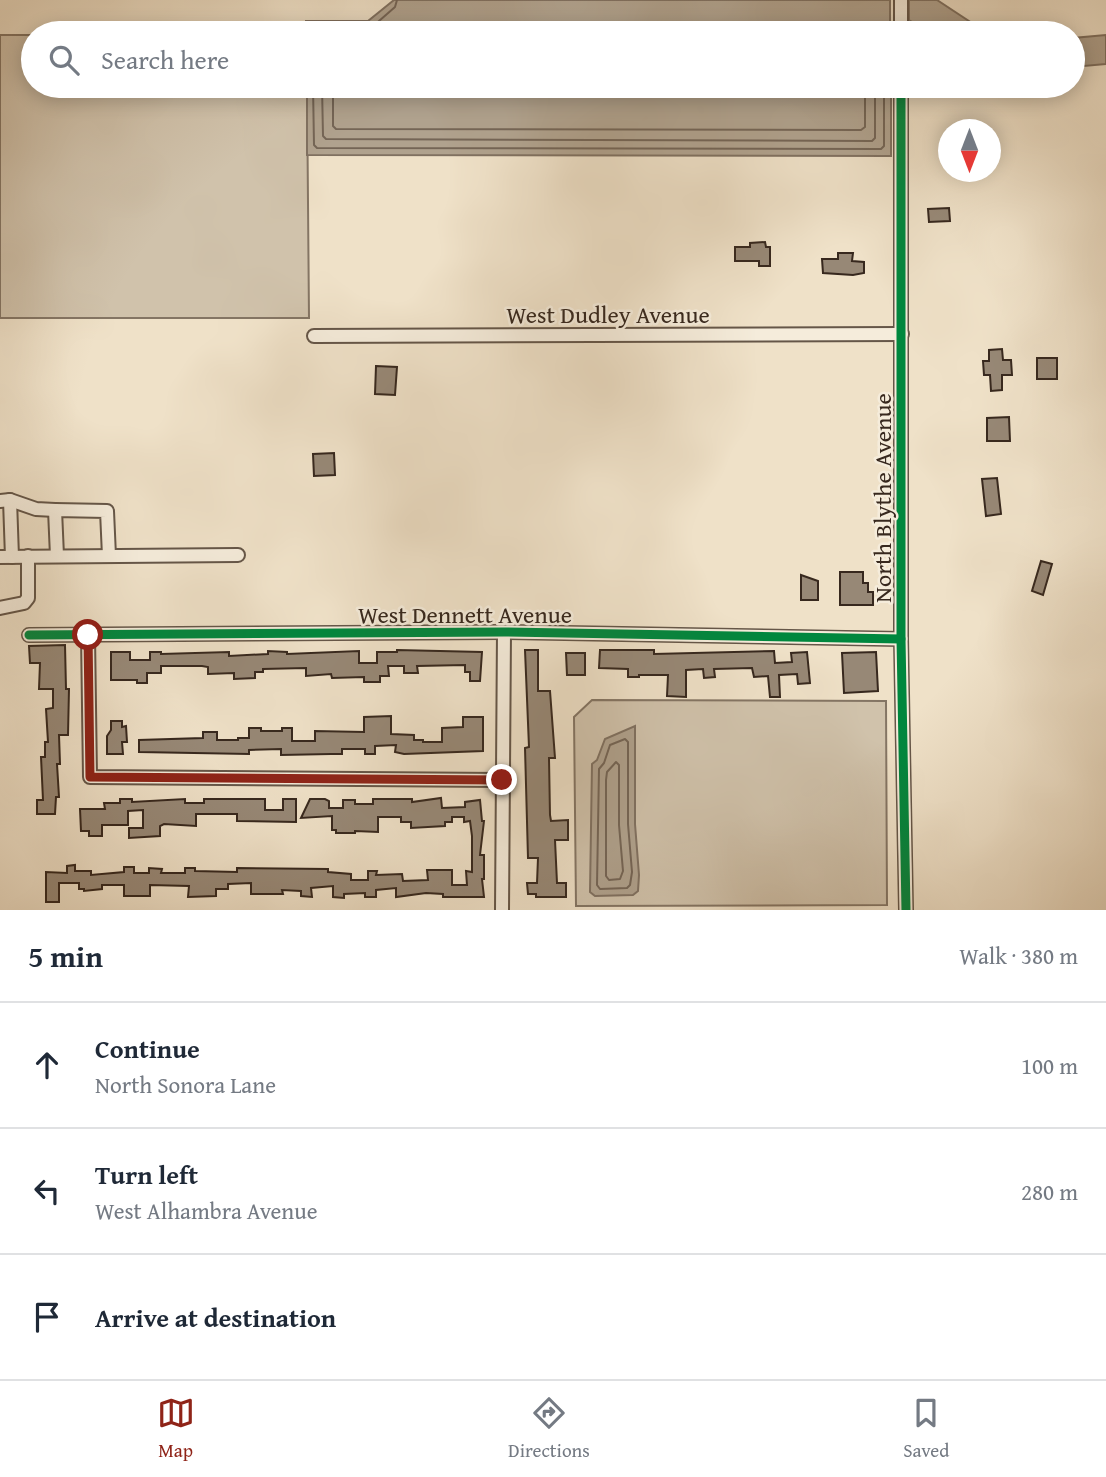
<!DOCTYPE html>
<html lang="en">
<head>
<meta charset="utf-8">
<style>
  body { margin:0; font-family:"Gentium Book Plus",serif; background:#f6f6f7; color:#1f2937 }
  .compass { position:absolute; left:938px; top:119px; width:63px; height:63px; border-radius:50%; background:#fff; box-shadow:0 4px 18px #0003; rotate:180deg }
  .stop { position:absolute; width:21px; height:21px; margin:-16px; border:5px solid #8f2418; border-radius:50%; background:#fff }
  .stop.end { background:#8f2418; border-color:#fff; box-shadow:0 2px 7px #0008 }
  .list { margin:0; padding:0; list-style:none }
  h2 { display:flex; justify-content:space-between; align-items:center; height:91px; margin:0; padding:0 28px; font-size:30px }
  h2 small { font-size:23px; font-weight:400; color:#747a83 }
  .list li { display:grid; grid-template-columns:46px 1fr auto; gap:21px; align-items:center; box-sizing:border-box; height:126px; padding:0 28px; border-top:2px solid #e0e1e3 }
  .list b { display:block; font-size:26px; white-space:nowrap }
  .list p { margin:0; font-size:23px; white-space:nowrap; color:#747a83 }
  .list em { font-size:23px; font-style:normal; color:#747a83 }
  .icon { flex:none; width:38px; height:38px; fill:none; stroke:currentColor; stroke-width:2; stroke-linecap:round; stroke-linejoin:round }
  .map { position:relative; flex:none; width:1106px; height:910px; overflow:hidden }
  .search { position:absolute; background:#fff; box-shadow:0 4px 18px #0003; left:21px; right:21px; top:21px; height:77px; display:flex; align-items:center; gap:18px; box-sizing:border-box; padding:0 24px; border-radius:38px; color:#747a83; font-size:26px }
  .sheet { height:469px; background:#fff }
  nav { display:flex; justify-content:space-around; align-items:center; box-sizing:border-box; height:98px; border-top:2px solid #e0e1e3; background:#fff; font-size:19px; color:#747a83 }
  nav a { display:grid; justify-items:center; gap:4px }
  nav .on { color:#8f2418 }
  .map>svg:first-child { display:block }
</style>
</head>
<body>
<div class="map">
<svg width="1106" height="910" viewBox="0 0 1106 910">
  <rect width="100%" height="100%" fill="#efe1c8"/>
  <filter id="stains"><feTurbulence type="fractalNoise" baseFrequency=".00286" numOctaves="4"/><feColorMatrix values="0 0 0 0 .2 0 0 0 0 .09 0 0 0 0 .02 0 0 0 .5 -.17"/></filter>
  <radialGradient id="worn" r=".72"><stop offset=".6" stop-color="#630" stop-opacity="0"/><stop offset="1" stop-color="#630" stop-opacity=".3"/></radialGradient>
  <!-- green -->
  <g fill="#d0c2ab" stroke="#847564" stroke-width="2">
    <polygon points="0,35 33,35 33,86 307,86 309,318 0,318"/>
    <polygon points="592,700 886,701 887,905 576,906 574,717"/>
  </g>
  <!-- water -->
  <g fill="#b0a28e" stroke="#807161" stroke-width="2">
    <polygon points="394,0 890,0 890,33 306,33 306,21 368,21"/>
    <polygon points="909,0 937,0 987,33 929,33 909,20"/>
    <polygon points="1106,35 1106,64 1073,67 1073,38"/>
    <polygon points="307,86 891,86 891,156 307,155"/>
    <polygon points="635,726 635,824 639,875 638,891 633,895 595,896 590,892 592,764 597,760 605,739"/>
  </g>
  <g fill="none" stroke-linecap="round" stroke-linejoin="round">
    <!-- shore -->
    <g stroke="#746556" stroke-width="2">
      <polyline points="313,33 316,28 371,28 395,7 397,0"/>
      <polyline points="313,86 314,145 317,148 881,149 884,146 884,86"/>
      <polyline points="322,86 323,136 326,139 872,141 875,138 875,86"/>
      <polyline points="333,86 333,126 336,129 861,130 865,127 865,86"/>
      <polygon points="625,739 628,742 628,824 632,872 630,885 627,888 600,889 597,885 599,769 604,763 610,745"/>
      <polygon points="616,762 619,765 619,825 623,871 620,879 609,880 606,876 606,780 607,772"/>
    </g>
  </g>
  <!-- building -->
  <g fill="#978876" stroke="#37281e" stroke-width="2">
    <polygon points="949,208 950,221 929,222 928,209"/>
    <polygon points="765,242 766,247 770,247 770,266 759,266 759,261 735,261 735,247 750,247 750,243"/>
    <polygon points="838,253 853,253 852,261 864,262 864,273 853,275 823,273 822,259 838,259"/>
    <polygon points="1002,349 1003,360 1011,360 1012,375 1002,375 1002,390 991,391 990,375 984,375 983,361 989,361 989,350"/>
    <rect x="1037" y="358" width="20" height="21"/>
    <polygon points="376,366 397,367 395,395 375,394"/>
    <polygon points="1009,417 1010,441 987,441 987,418"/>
    <polygon points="334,453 335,475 314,476 313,454"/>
    <polygon points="997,478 1001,514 986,516 982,479"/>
    <polygon points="1041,561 1052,564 1043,595 1032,591"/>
    <polygon points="840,572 863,572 863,583 868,583 868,592 873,592 873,605 840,605"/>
    <polygon points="801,575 818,581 818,600 801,600"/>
    <polygon points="65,645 66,689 69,689 68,735 59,735 60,764 57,764 59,797 56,797 55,814 37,814 37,800 43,800 41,757 45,757 45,742 48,742 46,709 53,708 53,689 39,689 40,663 30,663 29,646"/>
    <polygon points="397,650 482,652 480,681 470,681 470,672 465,672 465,665 417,666 418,673 404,673 404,666 388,666 389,676 380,676 380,682 364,682 364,677 332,678 331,674 306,676 306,668 263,669 263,672 255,672 255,678 234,679 234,673 208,674 208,667 202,666 161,666 161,673 147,673 147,683 137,683 137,680 111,680 111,652 130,652 130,660 150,660 150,652 161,652 161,654 229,652 229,656 268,654 268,651 287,652 287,654 359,651 359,663 377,663 377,652 397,652"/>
    <polygon points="525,650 538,650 538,691 550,691 555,758 549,758 550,815 551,821 568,820 568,840 555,840 557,883 566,883 566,897 536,897 536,894 528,894 527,883 537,883 538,858 528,858 525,748 529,747"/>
    <polygon points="600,650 654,650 654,654 774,651 775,663 792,662 791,653 807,652 810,683 798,684 797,674 779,675 780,697 770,697 768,676 754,677 752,668 714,669 715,677 704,678 703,669 686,670 686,697 667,696 668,675 639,675 639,677 628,677 628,669 599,668"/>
    <polygon points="876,652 878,691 844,693 842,653"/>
    <polygon points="566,653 585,653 585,675 567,675"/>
    <polygon points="391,716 391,734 414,735 414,740 423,740 423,742 442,742 442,728 463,727 463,717 483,717 483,751 404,754 395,752 396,745 375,746 375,754 365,754 365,749 342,749 342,754 331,754 281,755 281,749 249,750 249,754 139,752 139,740 203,738 203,732 217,732 217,740 238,740 238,738 249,738 249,728 261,728 261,731 282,731 282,728 292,728 292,741 315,741 315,731 364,732 364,717"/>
    <polygon points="111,721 122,721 122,727 126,726 127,742 122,742 123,754 107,754 107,736 111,730"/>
    <polygon points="441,798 442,808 465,807 465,802 480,800 482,821 484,821 480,855 484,855 484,879 482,879 484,897 443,897 443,894 426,893 396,897 396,888 376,890 376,897 365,897 365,893 344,894 344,898 333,897 333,886 311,888 312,897 301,896 301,891 282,890 283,894 251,894 251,883 228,884 228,889 216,889 216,896 188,897 189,886 150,885 150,896 124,896 124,885 102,885 102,889 84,891 84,889 79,889 79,883 59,883 59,902 46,902 46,872 67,873 67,866 75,865 75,871 91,871 91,875 124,872 124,867 134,867 134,873 149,873 149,868 162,869 161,873 185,873 185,868 195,868 195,871 237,872 237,868 328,869 328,872 351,874 351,880 368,880 368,871 377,871 376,875 402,874 403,881 428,880 427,870 452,870 452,885 467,885 466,871 472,872 472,836 470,821 464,822 464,817 452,817 452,822 445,822 445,826 411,828 411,822 401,822 401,817 378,817 378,832 355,831 355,833 336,833 336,830 332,830 332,816 301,818 310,799 325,799 329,801 329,808 343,808 343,800 355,800 355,804 373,804 373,799 412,799 412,802"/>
    <polygon points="120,799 132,799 132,802 185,799 185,803 204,803 204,799 265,799 265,810 283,810 283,799 296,799 296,822 237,821 237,814 196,814 196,826 164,824 160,826 160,836 129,838 129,828 143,828 143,810 128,811 128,825 102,825 102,836 89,836 89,831 81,831 80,809 105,809 104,803 120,803"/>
  </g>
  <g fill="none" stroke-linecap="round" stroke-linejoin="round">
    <defs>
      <g id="minor">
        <polyline points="901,0 901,33"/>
        <polyline points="901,86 901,639 906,910"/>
        <polyline points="314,336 902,334"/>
        <polyline points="10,500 12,557"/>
        <polyline points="0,501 10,500 36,509 55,510"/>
        <polyline points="57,556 55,510 107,511 109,556"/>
        <polyline points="0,557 238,555"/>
        <polyline points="0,608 24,603 28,598 28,556"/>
        <polyline points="29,635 504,632 901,639"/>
        <polyline points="88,635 90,777 502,780"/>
        <polyline points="502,910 504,632"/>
      </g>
    </defs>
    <!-- minor casing -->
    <use href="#minor" stroke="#655648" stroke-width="16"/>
    <!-- minor -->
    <use href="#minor" stroke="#f5ecdb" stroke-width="12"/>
    <defs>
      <g id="cycleway">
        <polyline points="901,86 901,639 906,910"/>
        <polyline points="29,635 504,632 901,639"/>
      </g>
    </defs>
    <!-- cycleway casing -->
    <use href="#cycleway" stroke="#f5ecdb" stroke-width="13"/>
    <!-- cycleway -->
    <use href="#cycleway" stroke="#00873e" stroke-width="9"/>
  </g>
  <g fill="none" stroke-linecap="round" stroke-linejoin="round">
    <!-- route -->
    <polyline stroke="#8f2418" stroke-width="9" points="88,635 90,777 502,780"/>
  </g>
  <g text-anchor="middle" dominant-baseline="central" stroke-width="5" stroke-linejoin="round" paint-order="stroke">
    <!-- street labels -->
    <g font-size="24" fill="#37281e" stroke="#f5ecdb">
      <text x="608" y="314">West Dudley Avenue</text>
      <text transform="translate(882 498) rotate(-90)">North Blythe Avenue</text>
      <text x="465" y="614">West Dennett Avenue</text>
    </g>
  </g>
  <rect width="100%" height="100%" filter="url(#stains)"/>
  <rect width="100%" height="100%" fill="url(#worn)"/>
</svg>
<svg class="compass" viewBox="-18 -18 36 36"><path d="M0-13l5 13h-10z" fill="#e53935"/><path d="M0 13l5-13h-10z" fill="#747a83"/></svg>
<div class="stop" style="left:88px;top:635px"></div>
<div class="stop end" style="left:502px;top:780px"></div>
<div class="search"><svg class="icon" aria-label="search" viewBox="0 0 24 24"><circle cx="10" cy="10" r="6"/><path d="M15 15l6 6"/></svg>Search here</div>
</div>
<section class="sheet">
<h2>5 min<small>Walk · 380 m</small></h2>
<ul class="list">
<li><svg class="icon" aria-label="ahead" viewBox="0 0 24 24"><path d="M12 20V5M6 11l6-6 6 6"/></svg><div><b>Continue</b><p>North Sonora Lane</p></div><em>100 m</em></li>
<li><svg class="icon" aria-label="left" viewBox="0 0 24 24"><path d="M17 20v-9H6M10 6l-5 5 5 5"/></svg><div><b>Turn left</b><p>West Alhambra Avenue</p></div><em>280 m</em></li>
<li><svg class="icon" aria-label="arrive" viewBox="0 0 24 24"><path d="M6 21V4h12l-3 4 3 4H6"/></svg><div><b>Arrive at destination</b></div></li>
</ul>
</section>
<nav>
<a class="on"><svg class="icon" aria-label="map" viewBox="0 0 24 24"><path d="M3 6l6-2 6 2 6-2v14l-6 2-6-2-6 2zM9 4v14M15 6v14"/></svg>Map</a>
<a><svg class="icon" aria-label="directions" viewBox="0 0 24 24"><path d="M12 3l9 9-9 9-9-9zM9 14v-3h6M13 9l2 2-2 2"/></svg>Directions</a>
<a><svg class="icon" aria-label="saved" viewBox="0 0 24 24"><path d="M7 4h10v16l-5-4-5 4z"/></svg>Saved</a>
</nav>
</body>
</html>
